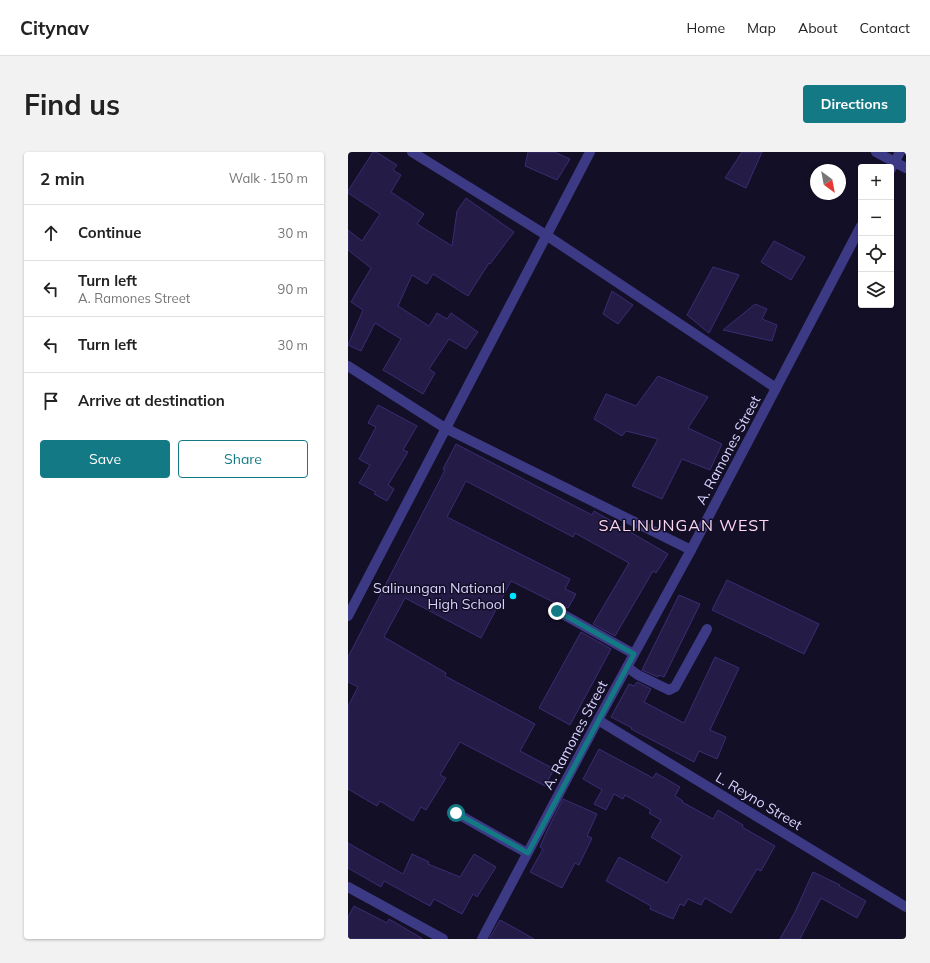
<!DOCTYPE html>
<html lang="en">
<head>
<meta charset="utf-8">
<style>
  body { margin:0; font-family:Mulish,sans-serif; background:#f2f2f2; color:#222 }
  .controls { position:absolute; right:12px; top:12px; display:grid; overflow:hidden; border-radius:4px; box-shadow:0 1px 3px #0004 }
  .controls button { width:36px; height:36px; display:grid; place-items:center; padding:0; border:0; border-bottom:1px solid #e0e0e0; background:#fff; color:#222; font:20px sans-serif }
  .compass { position:absolute; left:462px; top:12px; width:36px; height:36px; border-radius:50%; background:#fff; box-shadow:0 1px 3px #0004; rotate:148deg }
  .stop { position:absolute; width:12px; height:12px; margin:-9px; border:3px solid #137a85; border-radius:50%; background:#fff }
  .stop.end { background:#137a85; border-color:#fff; box-shadow:0 1px 4px #0008 }
  .list { margin:0; padding:0; list-style:none }
  h2 { display:flex; justify-content:space-between; align-items:center; height:52px; margin:0; padding:0 16px; font-size:17px }
  h2 small { font-size:13px; font-weight:400; color:#767676 }
  .list li { display:grid; grid-template-columns:26px 1fr auto; gap:12px; align-items:center; box-sizing:border-box; height:56px; padding:0 16px; border-top:1px solid #e0e0e0 }
  .list b { display:block; font-size:15px; white-space:nowrap }
  .list p { margin:0; font-size:13px; white-space:nowrap; color:#767676 }
  .list em { font-size:13px; font-style:normal; color:#767676 }
  .actions { display:flex; gap:8px; padding:12px 16px }
  .actions a { flex:1; padding:9px 0; border:1px solid #137a85; border-radius:4px; text-align:center; font-size:14px; color:#137a85 }
  .actions .main { background:#137a85; color:#fff }
  .icon { flex:none; width:22px; height:22px; fill:none; stroke:currentColor; stroke-width:2; stroke-linecap:round; stroke-linejoin:round }
  .map { position:relative; flex:none; width:558px; height:787px; overflow:hidden; border-radius:4px }
  header { display:flex; align-items:center; gap:24px; box-sizing:border-box; height:56px; padding:0 20px; background:#fff; border-bottom:1px solid #e0e0e0 }
  header strong { font-size:19px }
  nav { display:flex; gap:22px; margin-inline-start:auto; font-size:14px }
  .intro { display:flex; align-items:center; justify-content:space-between; box-sizing:border-box; height:96px; padding:0 24px }
  h1 { margin:0; font-size:28px }
  .button { padding:10px 18px; border-radius:4px; background:#137a85; color:#fff; font-size:14px; font-weight:700 }
  main { display:flex; gap:24px; padding:0 24px }
  aside { flex:1; background:#fff; border-radius:4px; box-shadow:0 1px 3px #0004 }
  .map>svg:first-child { display:block }
</style>
</head>
<body>
<header>
<strong>Citynav</strong>
<nav><a>Home</a><a>Map</a><a>About</a><a>Contact</a></nav>
</header>
<div class="intro"><h1>Find us</h1><a class="button">Directions</a></div>
<main>
<aside>
<h2>2 min<small>Walk · 150 m</small></h2>
<ul class="list">
<li><svg class="icon" aria-label="ahead" viewBox="0 0 24 24"><path d="M12 20V5M6 11l6-6 6 6"/></svg><div><b>Continue</b></div><em>30 m</em></li>
<li><svg class="icon" aria-label="left" viewBox="0 0 24 24"><path d="M17 20v-9H6M10 6l-5 5 5 5"/></svg><div><b>Turn left</b><p>A. Ramones Street</p></div><em>90 m</em></li>
<li><svg class="icon" aria-label="left" viewBox="0 0 24 24"><path d="M17 20v-9H6M10 6l-5 5 5 5"/></svg><div><b>Turn left</b></div><em>30 m</em></li>
<li><svg class="icon" aria-label="arrive" viewBox="0 0 24 24"><path d="M6 21V4h12l-3 4 3 4H6"/></svg><div><b>Arrive at destination</b></div></li>
</ul>
<div class="actions"><a class="main">Save</a><a>Share</a></div>
</aside>
<div class="map">
<svg width="558" height="787" viewBox="0 0 558 787">
  <rect width="100%" height="100%" fill="#130f26"/>
  <!-- building -->
  <g fill="#241b47" stroke="#3b2d73">
    <polygon points="25,0 28,0 49,13 45,18 53,23 43,40 76,62 69,72 104,94 109,59 118,46 166,80 142,112 141,111 120,144 85,122 79,132 64,123 50,154 81,174 89,161 99,167 103,161 130,180 118,197 101,187 81,217 87,221 75,242 35,218 53,187 27,171 13,199 0,193 15,158 3,150 23,116 0,98 0,78 14,89 32,62 0,41 0,39"/>
    <polygon points="180,0 206,0 222,7 209,28 177,14"/>
    <polygon points="394,0 414,0 398,36 377,26"/>
    <polygon points="426,89 457,105 443,128 413,110"/>
    <polygon points="365,115 391,123 361,181 339,163"/>
    <polygon points="264,139 285,153 270,172 255,162"/>
    <polygon points="407,152 419,157 414,167 429,173 424,189 375,178"/>
    <polygon points="310,224 360,245 340,276 374,292 362,318 334,307 314,347 284,334 310,287 278,279 274,284 246,267 258,242 288,254"/>
    <polygon points="30,253 69,274 55,298 60,300 40,333 46,337 39,349 26,342 28,340 11,331 22,313 11,307 28,275 20,271"/>
    <polygon points="108,292 244,363 246,359 320,402 308,421 305,419 267,484 245,472 281,411 227,381 225,385 118,329 99,365 222,427 217,437 228,442 220,456 210,451 209,452 163,429 133,486 57,446 36,485 98,521 97,524 187,572 172,599 206,617 197,634 112,590 92,623 98,626 78,658 73,655 65,669 32,649 29,654 0,637 0,554 10,535 0,530 0,505 97,318 95,317"/>
    <polygon points="379,428 471,472 456,502 364,458"/>
    <polygon points="331,443 352,452 316,525 311,523 310,525 294,518"/>
    <polygon points="233,480 263,497 222,573 191,556"/>
    <polygon points="367,505 391,516 362,578 378,585 369,607 351,599 346,610 283,577 284,576 263,565 281,532 286,534 289,530 303,537 296,550 336,571"/>
    <polygon points="251,597 305,626 308,621 332,635 327,644 335,649 334,650 365,667 370,658 395,673 394,675 427,694 413,719 409,717 383,761 357,746 353,753 340,747 336,754 332,752 325,767 302,757 303,754 258,729 271,705 319,731 334,704 303,685 313,668 301,661 303,658 277,643 275,647 266,642 258,658 246,652 254,638 235,627"/>
    <polygon points="215,647 249,662 239,684 244,686 231,713 227,711 214,736 182,720 195,697 192,695 197,683"/>
    <polygon points="0,691 55,722 64,702 81,710 80,712 112,725 126,702 148,715 129,745 125,742 114,762 86,747 82,754 36,729 33,735 0,716"/>
    <polygon points="465,720 492,733 491,734 518,749 509,766 473,746 452,787 432,787 447,760"/>
    <polygon points="6,754 39,771 41,767 75,787 0,787 0,765"/>
    <polygon points="152,768 165,775 186,787 141,787"/>
  </g>
  <g fill="none" stroke-linecap="round" stroke-linejoin="round">
    <!-- minor -->
    <g stroke="#3d3a85" stroke-width="10">
      <polyline points="64,0 198,83 428,236"/>
      <polyline points="528,0 558,16"/>
      <polyline points="543,17 552,0"/>
      <polyline points="0,214 97,276 343,398"/>
      <polyline points="209,459 286,502"/>
      <polyline points="0,464 242,0"/>
      <polyline points="279,515 290,523 321,538 327,535 359,477"/>
      <polyline points="250,568 558,755"/>
      <polyline points="108,661 179,701"/>
      <polyline points="0,735 95,787"/>
      <polyline points="134,787 250,568 343,398 513,74"/>
    </g>
  </g>
  <g fill="none" stroke-linecap="round" stroke-linejoin="round">
    <!-- route -->
    <polyline stroke="#137a85" stroke-width="5" points="108,661 180,701 286,502 209,459"/>
  </g>
  <!-- markers -->
  <circle fill="#00e5ff" stroke="#130f26" stroke-width="1.5" cx="165" cy="444" r="4"/>
  <g text-anchor="middle" dominant-baseline="central" stroke-width="3" stroke-linejoin="round" paint-order="stroke">
    <!-- street labels -->
    <g font-size="14" fill="#d9d4ff" stroke="#130f26">
      <text transform="translate(380 298) rotate(-62)">A. Ramones Street</text>
      <text transform="translate(227 583) rotate(-62)">A. Ramones Street</text>
      <text transform="translate(411 649) rotate(31)">L. Reyno Street</text>
    </g>
    <!-- poi labels -->
    <g font-size="14" fill="#d9d4ff" stroke="#130f26" text-anchor="end">
      <text x="157" y="436">Salinungan National<tspan x="157" dy="16">High School</tspan></text>
    </g>
    <!-- quarter labels -->
    <g font-size="16" letter-spacing="1" fill="#ffd6f0" stroke="#130f26">
      <text x="336" y="373">SALINUNGAN WEST</text>
    </g>
  </g>
</svg>
<div class="controls">
<button>+</button>
<button>−</button>
<button><svg class="icon" aria-label="locate" viewBox="0 0 24 24"><circle cx="12" cy="12" r="6"/><path d="M12 2v4M12 18v4M2 12h4M18 12h4"/></svg></button>
<button><svg class="icon" aria-label="layers" viewBox="0 0 24 24"><path d="M12 4l9 5-9 5-9-5zM3 14l9 5 9-5"/></svg></button>
</div>
<svg class="compass" viewBox="-18 -18 36 36"><path d="M0-13l5 13h-10z" fill="#e53935"/><path d="M0 13l5-13h-10z" fill="#767676"/></svg>
<div class="stop" style="left:108px;top:661px"></div>
<div class="stop end" style="left:209px;top:459px"></div>
</div>
</main>
</body>
</html>
